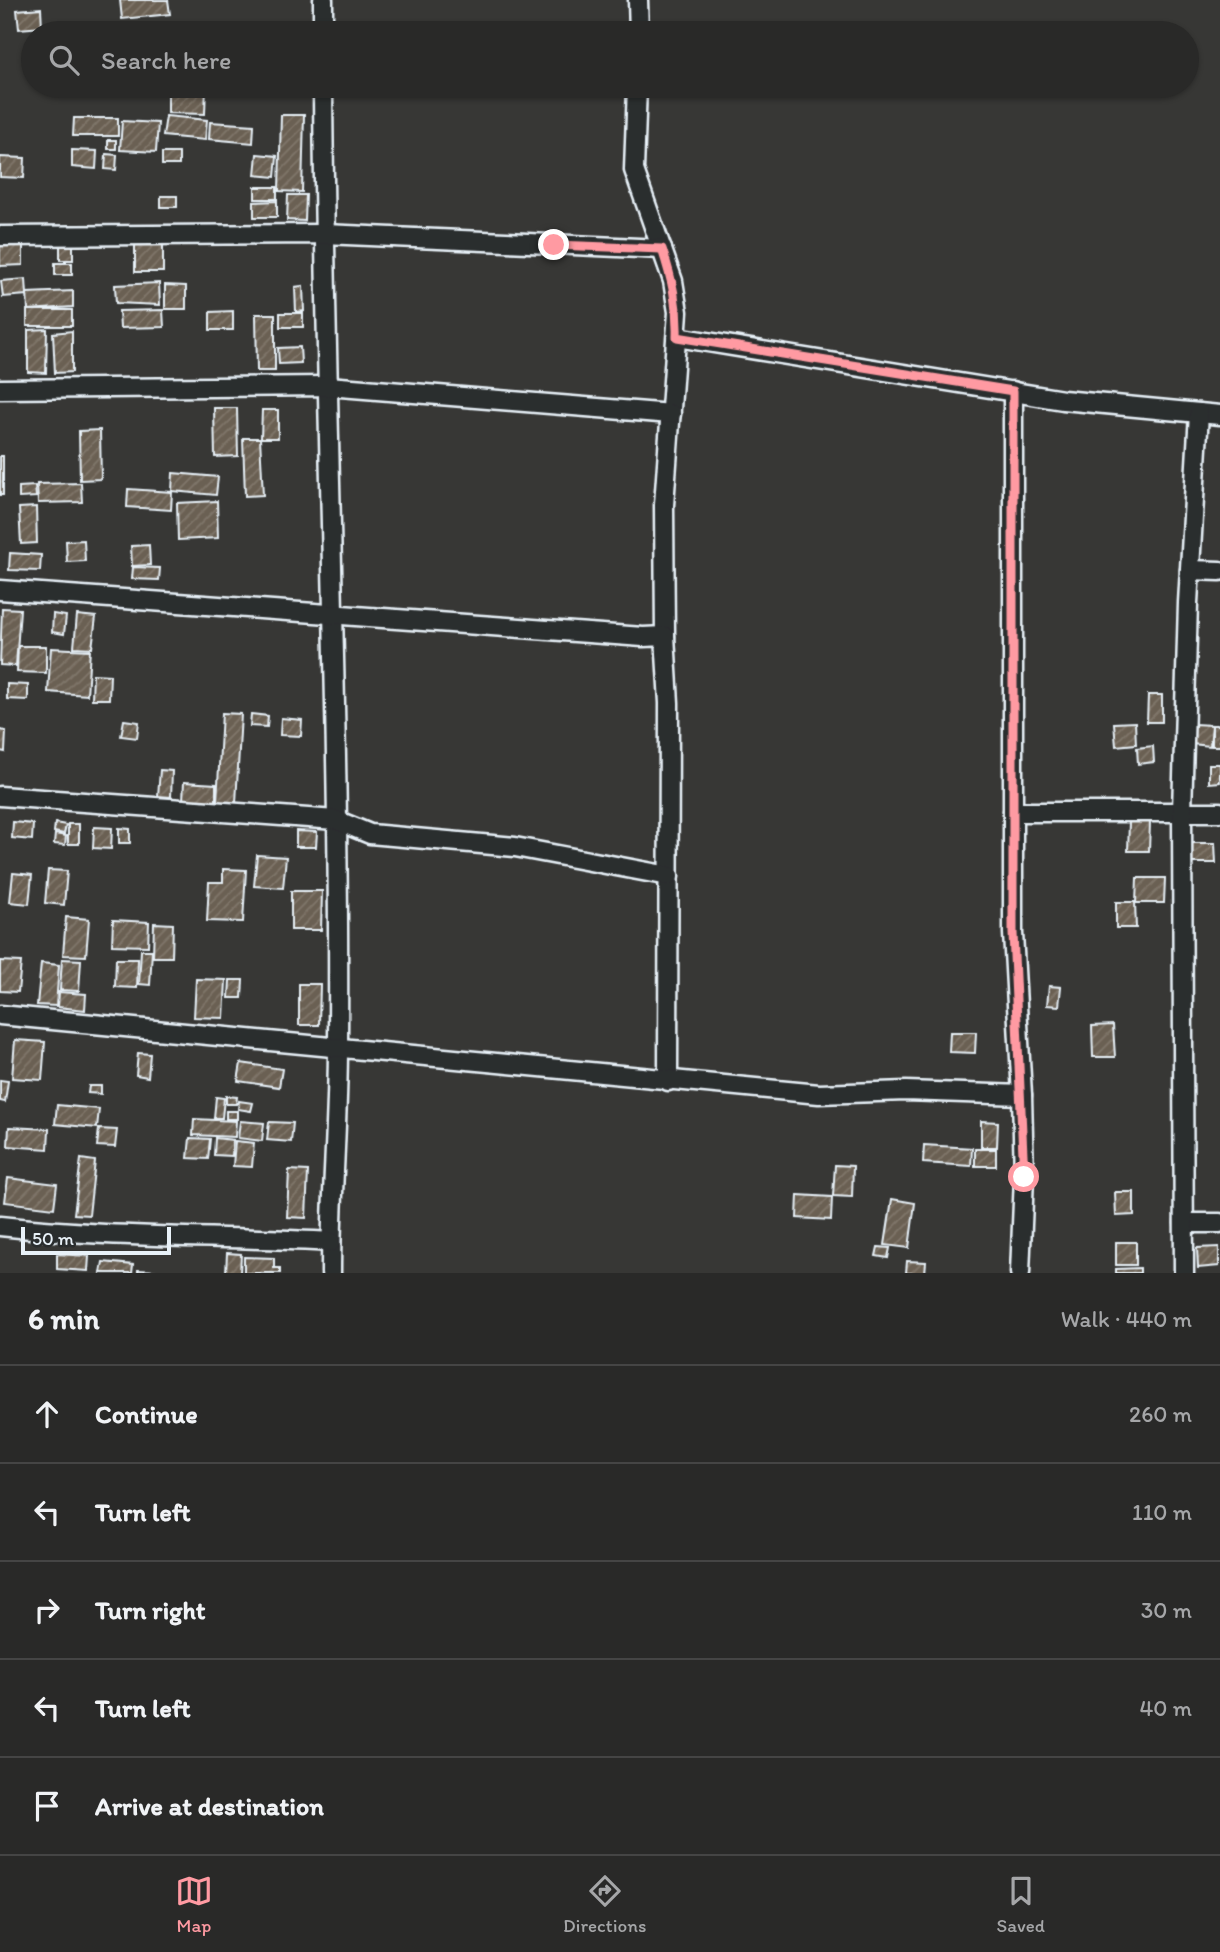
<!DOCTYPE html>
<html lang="en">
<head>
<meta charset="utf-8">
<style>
  body { margin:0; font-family:Itim,sans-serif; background:#313130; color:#f1f3f6 }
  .scale { position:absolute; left:21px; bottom:18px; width:150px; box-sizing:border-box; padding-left:7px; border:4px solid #e8f1f8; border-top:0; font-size:19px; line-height:24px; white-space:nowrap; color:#e8f1f8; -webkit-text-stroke:5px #2a2d2e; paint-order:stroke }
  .stop { position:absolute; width:21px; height:21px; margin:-16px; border:5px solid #ff9aa2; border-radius:50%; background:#fff }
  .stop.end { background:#ff9aa2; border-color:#fff; box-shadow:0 2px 7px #0008 }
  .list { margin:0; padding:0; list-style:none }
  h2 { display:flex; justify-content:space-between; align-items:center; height:91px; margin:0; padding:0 28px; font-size:30px }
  h2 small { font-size:23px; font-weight:400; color:#a5a6a8 }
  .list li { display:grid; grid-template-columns:46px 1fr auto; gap:21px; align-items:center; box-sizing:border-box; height:98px; padding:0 28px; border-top:2px solid #454545 }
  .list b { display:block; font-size:26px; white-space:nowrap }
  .list em { font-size:23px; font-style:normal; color:#a5a6a8 }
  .icon { flex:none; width:38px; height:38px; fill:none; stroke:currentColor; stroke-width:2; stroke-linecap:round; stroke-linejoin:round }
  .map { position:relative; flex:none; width:1220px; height:1273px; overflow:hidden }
  .search { position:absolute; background:#292928; box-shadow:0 2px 5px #0004; left:21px; right:21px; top:21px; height:77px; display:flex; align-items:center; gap:18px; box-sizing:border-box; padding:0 24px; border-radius:38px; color:#a5a6a8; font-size:26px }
  .sheet { height:581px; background:#292928 }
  nav { display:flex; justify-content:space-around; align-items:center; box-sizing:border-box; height:98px; border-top:2px solid #454545; background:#292928; font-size:19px; color:#a5a6a8 }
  nav a { display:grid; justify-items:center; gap:4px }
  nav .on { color:#ff9aa2 }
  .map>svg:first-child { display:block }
</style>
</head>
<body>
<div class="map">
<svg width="1220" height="1273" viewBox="0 0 1220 1273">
  <defs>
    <pattern id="building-hatch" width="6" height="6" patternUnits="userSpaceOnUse" patternTransform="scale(1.75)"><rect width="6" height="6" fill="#6b6052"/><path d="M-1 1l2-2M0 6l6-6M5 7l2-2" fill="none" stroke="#80776c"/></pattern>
  </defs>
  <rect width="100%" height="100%" fill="#373735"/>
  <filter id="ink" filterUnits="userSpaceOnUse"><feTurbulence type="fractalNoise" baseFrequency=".0143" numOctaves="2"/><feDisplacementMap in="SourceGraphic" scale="14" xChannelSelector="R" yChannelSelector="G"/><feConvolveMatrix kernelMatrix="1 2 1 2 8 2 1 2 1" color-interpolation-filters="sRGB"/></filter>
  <g filter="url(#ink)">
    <!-- building -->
    <g fill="url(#building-hatch)" stroke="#e8f1f8" stroke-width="2">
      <polygon points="120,0 168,0 170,14 122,19"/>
      <polygon points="41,8 42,27 19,29 17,10"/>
      <polygon points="282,27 282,33 253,33 253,28"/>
      <polygon points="33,48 33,69 29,69 27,49"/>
      <polygon points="168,86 206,86 205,114 168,113"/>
      <polygon points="256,86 305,86 305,90 256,91"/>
      <polygon points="281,115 304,115 302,192 279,191"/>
      <polygon points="166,116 207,120 205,140 163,136"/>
      <polygon points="74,118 118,118 118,136 73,136"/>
      <polygon points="122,121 158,123 156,152 120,150"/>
      <polygon points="210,122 254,125 253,143 209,139"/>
      <rect x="108" y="140" width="8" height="9"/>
      <polygon points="72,150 97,151 96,169 72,167"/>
      <rect x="162" y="153" width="17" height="12"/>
      <polygon points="106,154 117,155 116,170 105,169"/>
      <polygon points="257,154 277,156 275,177 255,175"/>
      <polygon points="0,157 25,158 24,178 0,177"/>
      <rect x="255" y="187" width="22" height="12"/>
      <polygon points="288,195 306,195 305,221 287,220"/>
      <rect x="161" y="196" width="16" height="11"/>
      <polygon points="277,201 277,217 254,217 254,202"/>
      <polygon points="73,241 73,260 60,260 60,242"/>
      <rect x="135" y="241" width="28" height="31"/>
      <polygon points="23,242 23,265 0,266 0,243"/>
      <rect x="55" y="263" width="17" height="12"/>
      <polygon points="26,279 27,295 3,297 1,281"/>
      <polygon points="159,283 160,305 116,303 115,285"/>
      <polygon points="165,285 186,286 186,309 165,309"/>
      <polygon points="303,286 304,311 296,312 295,287"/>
      <polygon points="73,291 73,307 28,310 27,293"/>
      <rect x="27" y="310" width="45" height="16"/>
      <polygon points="163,310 164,327 120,328 119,311"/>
      <polygon points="233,311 233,330 210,330 210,312"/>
      <rect x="280" y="313" width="23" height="14"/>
      <polygon points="256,314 275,314 275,371 257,371"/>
      <polygon points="47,329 46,373 28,372 28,330"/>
      <polygon points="72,331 72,372 55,373 53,333"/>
      <polygon points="300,347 301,363 279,364 278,348"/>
      <polygon points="214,408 237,408 238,456 215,457"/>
      <polygon points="262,410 278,410 278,438 261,438"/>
      <polygon points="100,430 101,479 80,480 79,431"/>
      <polygon points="243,438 260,438 263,495 245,496"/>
      <rect x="0" y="456" width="3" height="39"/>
      <polygon points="173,473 218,477 216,495 172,491"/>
      <polygon points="81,483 82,502 38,503 37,484"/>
      <polygon points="35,486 36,497 19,498 19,487"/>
      <polygon points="128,489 172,492 171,510 127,507"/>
      <polygon points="217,501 218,538 178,540 177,503"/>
      <polygon points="36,507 37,543 21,544 19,508"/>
      <polygon points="84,540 85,561 67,562 66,541"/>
      <polygon points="149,545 150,565 132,566 131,546"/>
      <polygon points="10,553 41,555 40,571 9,570"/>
      <polygon points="133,567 160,568 159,580 132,579"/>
      <polygon points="2,608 20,609 16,666 0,665"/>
      <polygon points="53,614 66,616 64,634 52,632"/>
      <polygon points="77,615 96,617 92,648 74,647"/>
      <polygon points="18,646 46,646 46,673 17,672"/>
      <polygon points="51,648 90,650 87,695 48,692"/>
      <polygon points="93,674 110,675 109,699 92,699"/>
      <polygon points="7,684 28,685 28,700 7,699"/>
      <polygon points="1148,695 1162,695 1162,722 1147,722"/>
      <polygon points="222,713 241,714 236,803 217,802"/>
      <polygon points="251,714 268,716 267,727 250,726"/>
      <polygon points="281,718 302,720 301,736 280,735"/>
      <polygon points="124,720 139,722 137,738 121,736"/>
      <polygon points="1135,722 1136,744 1116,746 1114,723"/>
      <polygon points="1193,724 1212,725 1210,746 1192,744"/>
      <rect x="1212" y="725" width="8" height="21"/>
      <polygon points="0,730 6,731 5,752 0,751"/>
      <polygon points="1153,746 1154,762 1138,764 1137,748"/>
      <polygon points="1209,764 1220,764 1220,782 1209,783"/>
      <polygon points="160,770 172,771 171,797 158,796"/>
      <polygon points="184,782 216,784 216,802 183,800"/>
      <polygon points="13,822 33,824 32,840 12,838"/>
      <polygon points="1129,822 1150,822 1149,851 1128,851"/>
      <polygon points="55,823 66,825 64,834 54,832"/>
      <rect x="68" y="824" width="11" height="20"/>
      <polygon points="94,827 112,828 111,849 93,848"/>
      <polygon points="119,828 130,829 130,843 119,843"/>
      <polygon points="296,831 317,832 316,847 296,847"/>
      <polygon points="55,834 66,836 65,845 54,844"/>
      <polygon points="1191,843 1215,843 1216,863 1192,863"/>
      <polygon points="257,855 286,857 283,888 254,886"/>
      <polygon points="223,869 246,870 243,922 207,921 209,882 223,882"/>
      <polygon points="48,870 67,871 64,905 45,903"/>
      <polygon points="13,873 32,875 29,904 10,902"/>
      <polygon points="1137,878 1165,878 1164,903 1136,903"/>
      <polygon points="291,891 322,891 321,930 291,930"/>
      <polygon points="1116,902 1135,902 1136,928 1116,928"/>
      <polygon points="66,917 89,919 86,956 63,955"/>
      <polygon points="113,920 149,922 148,946 112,945"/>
      <polygon points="154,923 173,924 172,957 153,957"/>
      <polygon points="141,950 152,950 150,985 139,984"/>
      <polygon points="62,959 81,960 79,991 60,990"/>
      <polygon points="116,959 138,959 137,988 115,987"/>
      <polygon points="0,961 21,962 18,992 0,991"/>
      <polygon points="41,963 59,965 56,1006 37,1005"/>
      <polygon points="196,979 226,980 224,1018 194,1017"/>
      <polygon points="230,980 243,980 242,998 229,998"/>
      <polygon points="299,984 320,984 319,1025 299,1025"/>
      <polygon points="1049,986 1061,987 1059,1006 1047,1005"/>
      <polygon points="59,992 86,994 85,1010 58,1007"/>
      <polygon points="1113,1025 1115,1057 1093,1057 1092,1026"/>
      <polygon points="950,1032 976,1032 975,1053 949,1052"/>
      <polygon points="15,1040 45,1042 42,1080 12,1078"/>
      <polygon points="138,1053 150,1054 148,1077 136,1075"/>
      <polygon points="241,1063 282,1069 279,1087 238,1081"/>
      <polygon points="0,1080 8,1081 5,1102 0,1101"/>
      <polygon points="89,1086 101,1086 101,1094 88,1093"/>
      <polygon points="226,1096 237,1097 236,1104 226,1104"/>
      <polygon points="216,1097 224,1098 222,1118 214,1118"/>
      <polygon points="239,1101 253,1103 251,1111 238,1109"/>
      <polygon points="57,1105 99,1109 97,1128 55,1124"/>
      <rect x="226" y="1111" width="11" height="8"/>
      <polygon points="194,1119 236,1121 235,1137 193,1135"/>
      <polygon points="240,1121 264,1123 262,1141 238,1138"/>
      <polygon points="981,1121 998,1122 997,1147 981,1147"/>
      <polygon points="269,1122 293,1123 291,1142 267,1140"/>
      <polygon points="9,1127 49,1129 48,1149 8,1146"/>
      <polygon points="99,1129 117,1130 115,1147 97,1146"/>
      <polygon points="190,1138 210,1139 208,1159 188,1158"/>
      <polygon points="215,1138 233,1140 232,1156 214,1155"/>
      <polygon points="235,1141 254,1143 252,1167 233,1166"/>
      <polygon points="924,1145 972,1148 971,1166 923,1163"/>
      <rect x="975" y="1149" width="21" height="17"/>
      <polygon points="81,1159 95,1161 89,1215 74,1214"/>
      <polygon points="835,1165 853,1166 852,1197 833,1196"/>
      <polygon points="289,1170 308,1171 306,1218 287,1217"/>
      <polygon points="8,1178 57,1184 54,1208 5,1202"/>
      <polygon points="1115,1192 1134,1192 1134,1215 1116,1216"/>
      <polygon points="798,1195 832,1197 831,1220 797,1218"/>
      <polygon points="892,1199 915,1203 909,1248 885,1245"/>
      <rect x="1116" y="1242" width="20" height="23"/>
      <polygon points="878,1247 890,1248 888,1258 876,1256"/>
      <polygon points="1219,1247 1219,1266 1198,1268 1197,1248"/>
      <polygon points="227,1253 241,1254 240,1273 226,1273"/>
      <polygon points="57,1254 89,1256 88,1271 57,1269"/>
      <polygon points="244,1257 274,1258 274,1268 280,1268 280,1273 244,1273"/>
      <polygon points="907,1261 926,1262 925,1273 906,1273"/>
      <polygon points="103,1262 133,1265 132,1273 101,1273"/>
      <polygon points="1140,1268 1140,1273 1116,1273 1116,1269"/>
      <polygon points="138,1270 175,1272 175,1273 138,1273"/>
    </g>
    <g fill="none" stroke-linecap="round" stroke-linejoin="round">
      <defs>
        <g id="minor">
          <polyline points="323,0 323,33"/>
          <polyline points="638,0 639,33"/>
          <path d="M323 86C325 406 340 726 338 1046 338 1122 331 1197 331 1273"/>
          <polyline points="637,86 634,170 673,281 678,312 664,505 665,636"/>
          <polyline points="0,236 324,234 662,249"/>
          <polyline points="677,337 1063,400 1220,415"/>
          <polyline points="0,389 328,386 671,414"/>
          <polyline points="1190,570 1220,571"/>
          <polyline points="0,590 643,637 665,636 669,703 668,1081"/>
          <polyline points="0,796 336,820 370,834 515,847 669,876"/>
          <polyline points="1013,812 1220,812"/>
          <polyline points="0,1015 819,1094 906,1091 1022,1095 1013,933 1013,391"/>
          <polyline points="1184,1223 1220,1223"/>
          <path d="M0 1226C110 1238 221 1236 331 1242"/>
          <polyline points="1020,1273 1024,1177 1022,1095"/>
          <polyline points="1184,1273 1182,812 1188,603 1199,413"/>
        </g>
      </defs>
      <!-- minor casing -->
      <use href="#minor" stroke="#e8f1f8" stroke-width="23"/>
      <!-- minor -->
      <use href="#minor" stroke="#2a2d2e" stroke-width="18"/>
    </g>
  </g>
  <g fill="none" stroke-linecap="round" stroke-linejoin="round" filter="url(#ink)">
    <!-- route -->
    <path stroke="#ff9aa2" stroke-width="9" d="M554 245 662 249C672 279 678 305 677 337L1013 391V933L1024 1177"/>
  </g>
</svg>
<div class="scale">50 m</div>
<div class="stop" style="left:1024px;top:1177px"></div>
<div class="stop end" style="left:554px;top:245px"></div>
<div class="search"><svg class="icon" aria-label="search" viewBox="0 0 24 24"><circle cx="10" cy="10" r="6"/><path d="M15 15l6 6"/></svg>Search here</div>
</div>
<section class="sheet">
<h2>6 min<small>Walk · 440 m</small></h2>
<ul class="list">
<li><svg class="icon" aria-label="ahead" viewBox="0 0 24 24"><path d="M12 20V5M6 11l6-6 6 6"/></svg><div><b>Continue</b></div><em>260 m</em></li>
<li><svg class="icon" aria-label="left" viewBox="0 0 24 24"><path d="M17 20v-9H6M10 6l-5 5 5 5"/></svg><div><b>Turn left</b></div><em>110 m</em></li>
<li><svg class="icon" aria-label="right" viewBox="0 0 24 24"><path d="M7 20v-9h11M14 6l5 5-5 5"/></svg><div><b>Turn right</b></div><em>30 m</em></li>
<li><svg class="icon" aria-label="left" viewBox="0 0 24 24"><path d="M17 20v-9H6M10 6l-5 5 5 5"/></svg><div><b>Turn left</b></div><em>40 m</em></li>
<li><svg class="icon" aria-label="arrive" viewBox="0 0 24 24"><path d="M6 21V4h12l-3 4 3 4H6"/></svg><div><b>Arrive at destination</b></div></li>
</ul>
</section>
<nav>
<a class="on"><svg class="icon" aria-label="map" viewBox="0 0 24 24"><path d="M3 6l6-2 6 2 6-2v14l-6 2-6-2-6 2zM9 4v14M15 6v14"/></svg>Map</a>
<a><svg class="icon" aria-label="directions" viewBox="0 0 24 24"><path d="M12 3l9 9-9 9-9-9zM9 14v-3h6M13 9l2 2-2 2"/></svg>Directions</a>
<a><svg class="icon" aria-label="saved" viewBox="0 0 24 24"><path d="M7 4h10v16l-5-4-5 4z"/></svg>Saved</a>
</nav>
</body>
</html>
